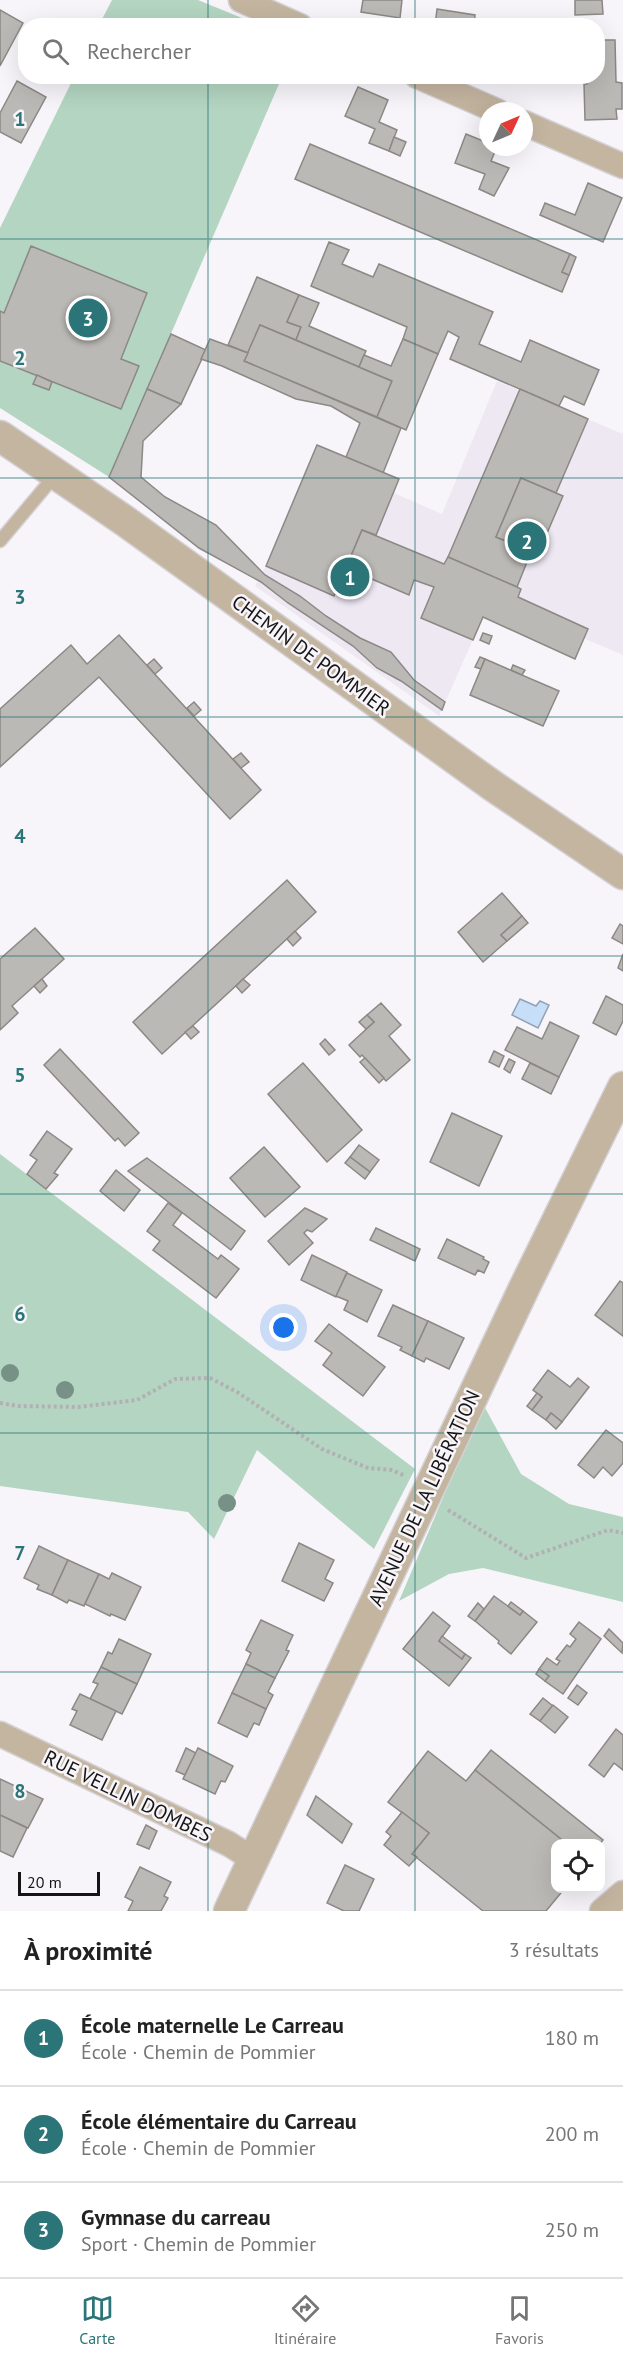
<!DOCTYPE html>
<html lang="fr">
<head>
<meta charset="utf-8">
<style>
  body { margin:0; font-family:"PT Sans",sans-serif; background:#f2f2f2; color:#222 }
  .controls { position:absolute; right:18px; bottom:18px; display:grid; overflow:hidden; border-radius:12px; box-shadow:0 6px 24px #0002 }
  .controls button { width:54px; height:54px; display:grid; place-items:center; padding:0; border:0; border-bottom:2px solid #e0e0e0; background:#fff; color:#222; font:30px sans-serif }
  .compass { position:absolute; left:479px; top:102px; width:54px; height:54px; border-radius:50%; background:#fff; box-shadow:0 6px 24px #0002; rotate:46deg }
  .scale { position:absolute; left:18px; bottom:15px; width:82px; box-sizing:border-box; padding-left:6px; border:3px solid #161516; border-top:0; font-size:16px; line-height:21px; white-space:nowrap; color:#161516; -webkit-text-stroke:4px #f7f5f9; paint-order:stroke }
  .you { position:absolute; left:284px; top:1328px; width:21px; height:21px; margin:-15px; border:4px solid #fff; border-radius:50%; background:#1a73e8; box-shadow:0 0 0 9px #1a73e833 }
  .badge { display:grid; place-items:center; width:39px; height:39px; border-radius:50%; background:#2b7578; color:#fff; font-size:20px; font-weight:700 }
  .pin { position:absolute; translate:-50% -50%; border:3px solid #fff; box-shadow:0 2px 6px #0006 }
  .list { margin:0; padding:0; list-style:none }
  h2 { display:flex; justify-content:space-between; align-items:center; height:78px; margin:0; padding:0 24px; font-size:26px }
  h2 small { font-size:20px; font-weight:400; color:#767676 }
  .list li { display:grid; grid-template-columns:39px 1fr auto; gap:18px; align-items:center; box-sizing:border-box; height:96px; padding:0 24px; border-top:2px solid #e0e0e0 }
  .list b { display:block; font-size:22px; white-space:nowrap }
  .list p { margin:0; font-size:20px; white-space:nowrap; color:#767676 }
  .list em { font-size:20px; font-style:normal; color:#767676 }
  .icon { flex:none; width:33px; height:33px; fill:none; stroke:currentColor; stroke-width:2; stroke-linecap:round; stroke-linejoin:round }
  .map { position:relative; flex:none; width:623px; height:1911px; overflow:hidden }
  .search { position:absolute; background:#fff; box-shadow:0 6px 24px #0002; left:18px; right:18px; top:18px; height:66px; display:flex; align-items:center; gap:15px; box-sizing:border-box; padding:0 21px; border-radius:24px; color:#767676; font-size:22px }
  .sheet { height:366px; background:#fff }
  nav { display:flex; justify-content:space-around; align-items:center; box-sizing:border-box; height:84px; border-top:2px solid #e0e0e0; background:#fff; font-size:16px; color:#767676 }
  nav a { display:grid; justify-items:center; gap:3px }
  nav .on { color:#2b7578 }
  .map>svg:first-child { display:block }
</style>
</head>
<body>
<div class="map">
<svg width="623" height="1911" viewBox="0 0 623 1911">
  <rect width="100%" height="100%" fill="#f7f5f9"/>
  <!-- built -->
  <polygon fill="#eee8f3" points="497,381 623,434 623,655 491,599 439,716 255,586 266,566 317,445 394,493 442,514"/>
  <!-- green -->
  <g fill="#b3d5c1">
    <polygon points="112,0 198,0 259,25 99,25"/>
    <polygon points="74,77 282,77 109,477 0,408 0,228"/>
    <polygon points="0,1154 415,1469 374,1549 257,1450 214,1539 188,1512 0,1486"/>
    <polygon points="483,1404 521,1474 569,1504 623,1517 623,1602 483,1568 449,1574 399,1601"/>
  </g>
  <!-- water -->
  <polygon fill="#c7def9" stroke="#92a2b5" stroke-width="1.5" points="520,999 536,1006 540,1001 549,1005 538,1028 512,1015"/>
  <!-- building -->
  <g fill="#bbb9b5" stroke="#8b8885" stroke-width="1.5">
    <polygon points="363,0 402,0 400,18 361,12"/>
    <polygon points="575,0 602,0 603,14 575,15"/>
    <polygon points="437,9 475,15 474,26 435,26"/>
    <polygon points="0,10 23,23 0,66"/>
    <polygon points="598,40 615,40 616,82 622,83 622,109 616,109 617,119 585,120 584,84 587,84 587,76 598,76"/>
    <polygon points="17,81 46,97 21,143 0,132 0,113"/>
    <polygon points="358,87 388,100 379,122 397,130 389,151 369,143 375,129 345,116"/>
    <polygon points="466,134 488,143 488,147 497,147 491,161 509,168 494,196 479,189 485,174 455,163"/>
    <polygon points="394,137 406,142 400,156 389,151"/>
    <polygon points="310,144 570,254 562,272 569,275 562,292 295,179"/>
    <polygon points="588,183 622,198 603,242 540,215 545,203 575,215"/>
    <polygon points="329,242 349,250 342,264 373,277 379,264 493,312 479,344 521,362 530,340 599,370 584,405 564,396 559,406 450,359 459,337 448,331 438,354 403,339 407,327 311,286"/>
    <polygon points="31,246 147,293 121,359 139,366 121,409 0,361 0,311 4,313"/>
    <polygon points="570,254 576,257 569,275 562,272"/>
    <polygon points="257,277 299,295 287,322 301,327 296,340 260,325 248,353 228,345"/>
    <polygon points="299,295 319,303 309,326 366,351 359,367 296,340 301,327 287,322"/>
    <polygon points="260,325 392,381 377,417 244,361"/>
    <polygon points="171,334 206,350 181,404 147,389"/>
    <polygon points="210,339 248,353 244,361 401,428 383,473 346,457 360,423 331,406 296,399 222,366 201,359"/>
    <polygon points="403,339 438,354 406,430 377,417 392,381 359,367 364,355 391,366"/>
    <polygon points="37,375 52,382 49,390 33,384"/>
    <polygon points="147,389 181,404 143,441 141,477 165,497 216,525 265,575 300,596 326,616 360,638 391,652 414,680 445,702 442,710 401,681 377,668 353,646 288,603 261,582 199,548 109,477"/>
    <polygon points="520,389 588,419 556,493 521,478 496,537 531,552 517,587 448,557"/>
    <polygon points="317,445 399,479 376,535 362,530 334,596 266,566"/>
    <polygon points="521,478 563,496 538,554 496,537"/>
    <polygon points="362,530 444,564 448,557 517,587 521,589 518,597 588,629 575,659 483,617 473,640 421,618 434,587 414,580 409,595 346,568"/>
    <polygon points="483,633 492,636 489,644 480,640"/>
    <polygon points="119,635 261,790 230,819 99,677 0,767 0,709 71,645 87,664"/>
    <polygon points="480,657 485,659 481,669 475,667"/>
    <polygon points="154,659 162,668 155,674 147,665"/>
    <polygon points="485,659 559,691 543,726 470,695"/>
    <polygon points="513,665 525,670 522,675 511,670"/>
    <polygon points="194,702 201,710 194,716 187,708"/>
    <polygon points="241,753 249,762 241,768 233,759"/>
    <polygon points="287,880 316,912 162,1054 133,1022"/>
    <polygon points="502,893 522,916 501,935 507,941 483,962 458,932"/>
    <polygon points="522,916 528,923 507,941 501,935"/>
    <polygon points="620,924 623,926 623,944 612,938"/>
    <polygon points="35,928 64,959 12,1006 18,1013 0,1030 0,959"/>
    <polygon points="295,931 301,938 293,946 287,939"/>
    <polygon points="623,954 623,971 618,968"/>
    <polygon points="42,979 47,986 40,993 34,986"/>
    <polygon points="243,979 250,985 242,993 236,986"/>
    <polygon points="606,996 623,1005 623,1021 616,1035 593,1023"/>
    <polygon points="381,1003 401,1025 389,1036 410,1060 386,1081 362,1055 360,1057 349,1045 374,1022 367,1015"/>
    <polygon points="367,1015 374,1022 366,1029 359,1022"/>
    <polygon points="550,1022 579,1036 559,1077 505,1050 517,1027 542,1039"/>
    <polygon points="193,1026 199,1032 191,1039 185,1032"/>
    <polygon points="325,1039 335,1050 329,1055 320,1044"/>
    <polygon points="60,1049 139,1133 125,1146 118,1138 115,1141 44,1065"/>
    <polygon points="494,1051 504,1056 499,1067 489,1062"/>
    <polygon points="365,1058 384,1078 379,1083 360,1062"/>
    <polygon points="509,1059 515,1062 510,1073 504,1069"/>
    <polygon points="303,1063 362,1130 327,1162 268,1094"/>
    <polygon points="530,1063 559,1077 551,1094 522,1079"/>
    <polygon points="452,1113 502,1136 479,1186 430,1162"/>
    <polygon points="47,1131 72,1149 54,1173 58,1175 46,1189 27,1174 37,1160 30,1155"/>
    <polygon points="359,1145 379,1160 370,1172 350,1157"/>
    <polygon points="264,1147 300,1187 265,1217 230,1178"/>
    <polygon points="350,1157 370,1172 365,1179 345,1163"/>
    <polygon points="147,1158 245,1231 231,1250 128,1171"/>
    <polygon points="116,1170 140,1190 124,1211 100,1191"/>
    <polygon points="168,1203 182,1213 173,1225 218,1259 221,1255 239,1269 216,1298 153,1250 160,1241 147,1231"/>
    <polygon points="305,1208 327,1219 312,1232 307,1230 304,1233 313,1243 289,1265 268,1241"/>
    <polygon points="376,1228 420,1249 415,1261 370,1240"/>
    <polygon points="447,1239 484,1257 483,1259 489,1262 484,1273 478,1270 475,1275 438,1258"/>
    <polygon points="312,1255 347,1272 336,1297 301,1280"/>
    <polygon points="347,1273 382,1290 367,1322 344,1310 348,1301 336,1296"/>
    <polygon points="620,1281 623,1283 623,1336 595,1315"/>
    <polygon points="393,1305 428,1321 412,1356 400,1350 402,1347 378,1336"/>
    <polygon points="428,1321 464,1338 449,1369 426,1358 424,1362 412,1356"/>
    <polygon points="329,1324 385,1367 363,1396 323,1365 332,1353 315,1341"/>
    <polygon points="548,1370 570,1387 578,1378 589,1387 562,1422 551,1413 546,1420 532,1410 542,1397 533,1390"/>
    <polygon points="537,1393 542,1397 532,1410 527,1406"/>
    <polygon points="551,1413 562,1422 556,1429 546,1420"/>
    <polygon points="606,1430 623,1443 623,1463 612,1476 603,1467 594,1478 578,1465"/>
    <polygon points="299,1543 334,1560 325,1579 333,1583 324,1601 282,1581"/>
    <polygon points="39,1546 68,1560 52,1595 37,1589 39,1585 24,1578"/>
    <polygon points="68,1560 99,1574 84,1606 69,1600 67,1603 52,1595"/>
    <polygon points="112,1573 141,1587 125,1620 111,1614 110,1616 85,1604 99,1574 109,1579"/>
    <polygon points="494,1596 520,1615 523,1611 537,1622 511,1654 498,1643 499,1641 475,1621"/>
    <polygon points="511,1602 523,1611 520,1615 508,1606"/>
    <polygon points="478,1603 484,1609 475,1621 468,1616"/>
    <polygon points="433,1612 450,1626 439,1641 462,1659 465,1654 471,1658 449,1686 403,1649"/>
    <polygon points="261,1620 293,1635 286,1650 289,1651 275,1678 246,1664 251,1653 246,1650"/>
    <polygon points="579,1622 601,1639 563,1694 545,1681 549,1676 539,1669 547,1658 557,1665 560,1661 556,1659 567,1645 570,1647 576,1639 570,1634"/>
    <polygon points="609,1629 623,1643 622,1653 604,1636"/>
    <polygon points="442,1636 465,1654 462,1659 439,1641"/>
    <polygon points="119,1639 151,1654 137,1684 101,1667 108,1652 112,1654"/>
    <polygon points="246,1664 275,1678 268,1692 273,1695 266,1709 232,1693"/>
    <polygon points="101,1667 137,1684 122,1714 90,1699 98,1684 93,1682"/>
    <polygon points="539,1669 549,1676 545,1681 536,1674"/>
    <polygon points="577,1685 587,1693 578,1705 568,1698"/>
    <polygon points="232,1693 266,1709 259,1725 254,1723 247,1737 218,1723"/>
    <polygon points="80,1694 116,1711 102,1740 70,1725 77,1711 72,1709"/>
    <polygon points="543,1698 553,1706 540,1721 530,1714"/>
    <polygon points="553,1705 568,1717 555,1733 540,1721"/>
    <polygon points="616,1729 623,1735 623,1770 614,1763 604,1777 589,1765"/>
    <polygon points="186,1748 196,1753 185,1775 176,1771"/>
    <polygon points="198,1748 233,1766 225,1782 221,1781 215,1794 183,1779"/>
    <polygon points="491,1750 603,1840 600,1844 567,1844 475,1770"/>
    <polygon points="428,1751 466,1781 475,1770 567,1844 556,1844 556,1888 565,1888 546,1911 483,1911 412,1854 429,1833 388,1802"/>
    <polygon points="0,1779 43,1799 28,1828 0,1815"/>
    <polygon points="316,1796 352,1824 342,1843 307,1815"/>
    <polygon points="402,1812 429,1833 412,1854 417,1857 409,1866 384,1845 391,1836 386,1832"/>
    <polygon points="0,1815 27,1828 13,1857 0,1851"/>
    <polygon points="146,1825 157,1831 149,1849 137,1844"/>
    <polygon points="345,1865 374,1879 359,1911 344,1911 327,1903"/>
    <polygon points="140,1867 171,1882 164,1896 168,1898 161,1911 128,1911 133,1901 125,1897"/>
  </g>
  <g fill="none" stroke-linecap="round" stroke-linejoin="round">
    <defs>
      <polyline id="service" points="0,541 57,473"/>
      <g id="minor">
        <polyline points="241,0 300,26"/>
        <polyline points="417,76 497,111"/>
        <polyline points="524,123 623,166"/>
        <polyline points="0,1734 229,1844 254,1860"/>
        <polyline points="602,1911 623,1893"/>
      </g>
      <g id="tertiary">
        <polyline points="0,436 125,521 493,786 623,874"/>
        <polyline points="229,1911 525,1286 623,1087"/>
      </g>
    </defs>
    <!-- service casing -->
    <use href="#service" stroke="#d3d1d5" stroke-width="15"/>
    <!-- minor casing -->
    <use href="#minor" stroke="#d3d1d5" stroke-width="27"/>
    <!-- tertiary casing -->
    <use href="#tertiary" stroke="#d3d1d5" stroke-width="33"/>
    <!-- path -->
    <g stroke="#b2b0b3" stroke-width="4" stroke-dasharray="3 3" stroke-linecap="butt">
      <polyline points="0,1403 18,1406 78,1407 137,1400 175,1379 210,1378 237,1392 322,1449 368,1468 392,1470 405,1476"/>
      <polyline points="448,1510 526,1558 608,1530 623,1533"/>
    </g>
    <!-- service -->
    <use href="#service" stroke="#c4b5a0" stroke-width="12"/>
    <!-- minor -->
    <use href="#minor" stroke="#c4b5a0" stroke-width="24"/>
    <!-- tertiary -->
    <use href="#tertiary" stroke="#c4b5a0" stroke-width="30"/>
  </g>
  <!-- trees -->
  <g fill="#789187">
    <circle cx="10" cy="1373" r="9"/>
    <circle cx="65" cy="1390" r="9"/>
    <circle cx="227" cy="1503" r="9"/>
  </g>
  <!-- grid -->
  <path fill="none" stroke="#2b7578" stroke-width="1.5" stroke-opacity="0.55" d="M208 0V26M415 0V26M208 76V1911M415 76V1911M0 239H623M0 478H623M0 717H623M0 956H623M0 1194H623M0 1433H623M0 1672H623"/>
  <g text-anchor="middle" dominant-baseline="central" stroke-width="5" stroke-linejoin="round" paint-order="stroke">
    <!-- street labels -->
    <g font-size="20" fill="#161516" stroke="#f7f5f9">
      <text transform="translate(311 655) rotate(36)">CHEMIN DE POMMIER</text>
      <text transform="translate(424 1498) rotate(-65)">AVENUE DE LA LIBÉRATION</text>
      <text transform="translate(128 1796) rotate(26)">RUE VELLIN DOMBES</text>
    </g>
  </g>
  <g font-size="20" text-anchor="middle" font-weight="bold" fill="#2b7578" stroke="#f7f5f9" stroke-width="5" stroke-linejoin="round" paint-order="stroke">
    <text x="20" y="126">1</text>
    <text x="20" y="365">2</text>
    <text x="20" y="604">3</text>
    <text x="20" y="843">4</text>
    <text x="20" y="1082">5</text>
    <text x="20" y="1321">6</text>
    <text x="20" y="1560">7</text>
    <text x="20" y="1798">8</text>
  </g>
</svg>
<div class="controls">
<button><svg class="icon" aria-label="locate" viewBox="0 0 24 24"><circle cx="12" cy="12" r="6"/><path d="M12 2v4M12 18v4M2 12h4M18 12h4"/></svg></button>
</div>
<svg class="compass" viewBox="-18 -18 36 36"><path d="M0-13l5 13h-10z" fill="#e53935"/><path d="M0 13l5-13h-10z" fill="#767676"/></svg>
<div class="scale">20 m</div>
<div class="you"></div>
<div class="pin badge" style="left:350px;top:577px">1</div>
<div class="pin badge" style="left:527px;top:541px">2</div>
<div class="pin badge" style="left:88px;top:318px">3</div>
<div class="search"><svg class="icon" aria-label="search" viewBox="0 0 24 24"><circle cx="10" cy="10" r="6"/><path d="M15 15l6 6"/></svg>Rechercher</div>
</div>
<section class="sheet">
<h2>À proximité<small>3 résultats</small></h2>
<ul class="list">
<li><span class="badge">1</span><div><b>École maternelle Le Carreau</b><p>École · Chemin de Pommier</p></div><em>180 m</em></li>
<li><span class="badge">2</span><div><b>École élémentaire du Carreau</b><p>École · Chemin de Pommier</p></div><em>200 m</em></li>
<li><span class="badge">3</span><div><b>Gymnase du carreau</b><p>Sport · Chemin de Pommier</p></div><em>250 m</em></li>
</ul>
</section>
<nav>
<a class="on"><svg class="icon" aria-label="map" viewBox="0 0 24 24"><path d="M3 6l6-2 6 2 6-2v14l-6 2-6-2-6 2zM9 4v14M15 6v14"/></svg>Carte</a>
<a><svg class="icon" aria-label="directions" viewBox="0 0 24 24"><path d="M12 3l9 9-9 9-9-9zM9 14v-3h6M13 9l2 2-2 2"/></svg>Itinéraire</a>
<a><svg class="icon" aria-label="saved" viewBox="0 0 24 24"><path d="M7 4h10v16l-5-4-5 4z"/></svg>Favoris</a>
</nav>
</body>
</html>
